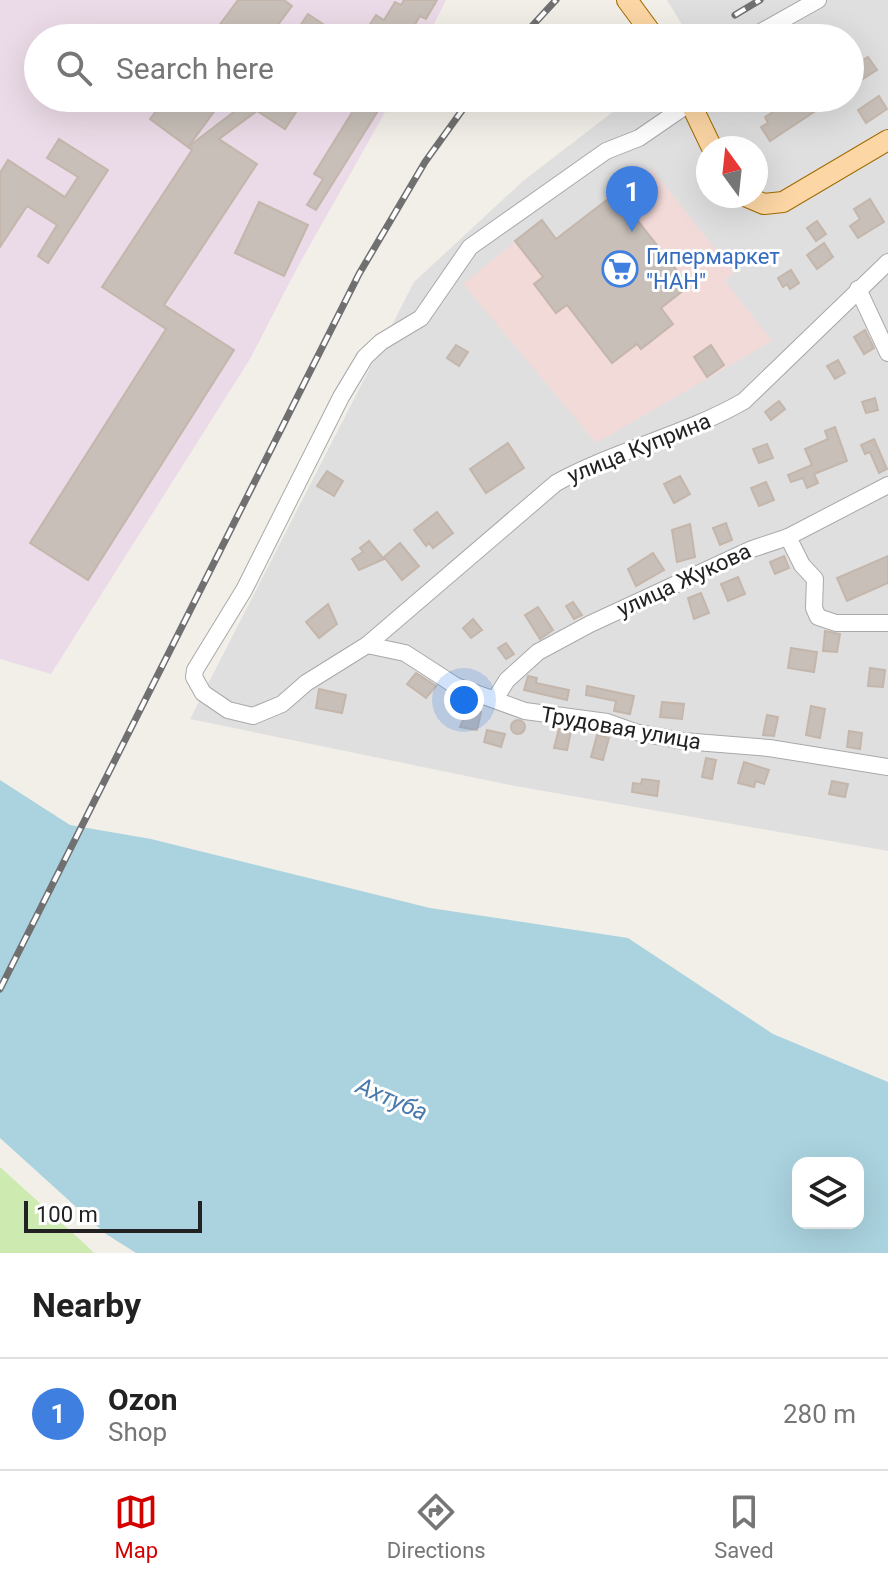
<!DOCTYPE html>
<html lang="en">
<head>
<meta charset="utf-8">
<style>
  body { margin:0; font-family:Roboto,sans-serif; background:#f6f6f6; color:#222 }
  .controls { position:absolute; right:24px; bottom:24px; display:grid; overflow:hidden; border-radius:16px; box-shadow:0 8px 32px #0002 }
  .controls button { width:72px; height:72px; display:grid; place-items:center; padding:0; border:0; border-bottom:2px solid #e0e0e0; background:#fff; color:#222; font:40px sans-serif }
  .compass { position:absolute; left:696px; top:136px; width:72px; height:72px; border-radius:50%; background:#fff; box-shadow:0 8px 32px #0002; rotate:345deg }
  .scale { position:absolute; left:24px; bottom:20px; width:178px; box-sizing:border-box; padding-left:8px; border:4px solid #222; border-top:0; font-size:22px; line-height:28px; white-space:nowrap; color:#222; -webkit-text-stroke:6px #fff; paint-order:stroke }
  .you { position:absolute; left:464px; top:700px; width:28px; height:28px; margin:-20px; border:6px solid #fff; border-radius:50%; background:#1a73e8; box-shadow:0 0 0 12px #1a73e833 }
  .badge { display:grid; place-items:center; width:52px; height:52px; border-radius:50%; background:#d40000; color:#fff; font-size:26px; font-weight:700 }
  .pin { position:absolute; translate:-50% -66px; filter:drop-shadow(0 2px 4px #0008) }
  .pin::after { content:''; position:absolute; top:42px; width:28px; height:24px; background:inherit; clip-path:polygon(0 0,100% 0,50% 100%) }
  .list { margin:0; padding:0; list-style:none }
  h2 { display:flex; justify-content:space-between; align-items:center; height:104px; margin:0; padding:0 32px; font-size:34px }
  h2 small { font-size:26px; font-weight:400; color:#767676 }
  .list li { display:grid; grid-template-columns:52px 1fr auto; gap:24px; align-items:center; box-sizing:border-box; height:112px; padding:0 32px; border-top:2px solid #e0e0e0 }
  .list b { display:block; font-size:30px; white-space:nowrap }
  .list p { margin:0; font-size:26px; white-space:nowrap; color:#767676 }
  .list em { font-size:26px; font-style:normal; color:#767676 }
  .icon { flex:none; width:44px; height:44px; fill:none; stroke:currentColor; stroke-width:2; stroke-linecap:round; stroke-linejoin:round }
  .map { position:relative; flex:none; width:888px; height:1253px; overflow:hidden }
  .search { position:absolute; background:#fff; box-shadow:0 8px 32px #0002; left:24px; right:24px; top:24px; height:88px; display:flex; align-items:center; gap:20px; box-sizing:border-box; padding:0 28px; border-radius:44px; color:#767676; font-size:30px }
  .sheet { height:216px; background:#fff }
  nav { display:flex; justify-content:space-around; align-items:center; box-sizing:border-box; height:112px; border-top:2px solid #e0e0e0; background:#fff; font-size:22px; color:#767676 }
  nav a { display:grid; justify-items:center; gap:4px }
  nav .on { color:#d40000 }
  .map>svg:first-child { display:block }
</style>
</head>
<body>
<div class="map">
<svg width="888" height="1253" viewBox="0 0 888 1253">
  <rect width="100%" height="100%" fill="#f2efe9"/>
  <!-- residential -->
  <path fill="#e0dfdf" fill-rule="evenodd" d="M667 0H888V851L515 786 190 719 414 282 523 181 631 98H850V38H690ZM708 148H756V196H708Z"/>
  <!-- commercial -->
  <polygon fill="#f2dad9" points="652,169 734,273 725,281 772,341 596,443 463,284 542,220 557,239 635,175 640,180"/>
  <!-- industrial -->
  <polygon fill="#ebdbe8" points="0,0 446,0 427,38 38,38 38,98 393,98 296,270 250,359 51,674 0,659"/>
  <!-- grass -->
  <polygon fill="#cdebb0" points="0,1167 87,1246 94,1253 0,1253"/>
  <!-- water -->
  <path fill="#aad3df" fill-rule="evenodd" d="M0 780 70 825 151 839 430 908 628 938 773 1034 888 1082V1253H136L106 1234 0 1138ZM798 1163H858V1223H798Z"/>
  <!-- building -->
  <g fill="#c7bfb8" stroke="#c4b6ab" stroke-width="2">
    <polygon points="238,0 284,0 292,6 268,38 210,38"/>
    <polygon points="404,0 437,0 426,19 420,16 407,38 387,34 385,38 361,38 376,15 384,20 395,2 401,5"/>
    <polygon points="308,14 344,38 292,38"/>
    <polygon points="868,57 877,70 850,87 850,69"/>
    <polygon points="879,96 887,109 866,123 858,110"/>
    <polygon points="166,98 224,98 188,147 150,119"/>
    <polygon points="252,98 305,98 285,129 257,111 219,139 257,164 164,305 234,350 88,580 30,543 166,329 102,287 192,150 188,147"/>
    <polygon points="361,98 386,98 316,210 307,205 323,179 314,174"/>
    <polygon points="776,98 835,98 770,141 761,127 768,123 765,117 782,106"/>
    <polygon points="59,139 108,170 48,263 38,256 57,225 27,206 0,247 0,173 8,160 65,197 78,177 47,158"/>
    <polygon points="616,193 689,286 661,308 673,324 641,349 637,344 612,363 567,305 556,313 534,284 543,277 515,241 542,220 556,239"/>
    <polygon points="870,199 884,222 858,238 850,226 860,219 854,209"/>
    <polygon points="259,202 308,225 284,276 235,253"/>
    <polygon points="817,221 826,234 816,241 807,228"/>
    <polygon points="824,243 833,257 817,269 807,255"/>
    <polygon points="791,270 799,283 790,289 787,284 783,287 778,278"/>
    <polygon points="865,330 874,348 864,354 854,337"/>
    <polygon points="456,345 468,352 459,366 447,358"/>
    <polygon points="711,345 724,365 707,377 694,357"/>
    <polygon points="838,360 845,373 835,379 827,366"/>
    <polygon points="875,398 878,410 866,413 862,402"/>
    <polygon points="779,401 785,409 771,420 765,412"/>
    <polygon points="835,427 847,461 814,474 818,483 807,488 803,478 791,482 788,475 812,465 805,449 828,439 825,431"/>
    <polygon points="874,439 887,469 879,473 870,452 865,454 861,445"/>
    <polygon points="508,443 524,468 486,493 470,469"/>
    <polygon points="767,444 773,458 759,463 753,449"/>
    <polygon points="327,471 343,481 334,496 317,486"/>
    <polygon points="680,476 690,494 674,503 664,484"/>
    <polygon points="766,482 774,500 759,506 751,488"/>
    <polygon points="437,512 453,533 433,548 429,543 426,546 414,530"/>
    <polygon points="726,523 732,540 720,545 713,528"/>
    <polygon points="690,524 695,557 677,562 672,530"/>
    <polygon points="369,541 384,559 359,570 352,559 363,552 360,548"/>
    <polygon points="400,543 419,566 402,580 384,557"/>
    <polygon points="653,553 664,570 636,586 628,569"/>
    <polygon points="784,556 789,568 775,574 770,562"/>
    <polygon points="888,556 888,583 847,601 837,578"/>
    <polygon points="738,577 745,594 728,601 721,584"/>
    <polygon points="701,593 709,613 694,619 688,598"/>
    <polygon points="573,602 582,615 574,619 566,606"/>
    <polygon points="328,604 337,624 319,638 306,622"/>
    <polygon points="538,607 553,630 540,639 525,615"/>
    <polygon points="473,619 482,630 471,638 463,628"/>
    <polygon points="825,631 840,634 837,652 823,651"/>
    <polygon points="506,643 514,654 506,659 498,648"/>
    <polygon points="791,648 817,652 814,672 788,668"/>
    <polygon points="870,668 885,670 883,687 868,686"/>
    <polygon points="416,673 436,686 426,698 407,684"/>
    <polygon points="528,676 537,678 536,683 569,690 567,700 524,690"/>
    <polygon points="587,686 634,696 630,714 614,711 616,701 586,695"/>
    <polygon points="319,689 346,695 342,713 316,708"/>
    <polygon points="662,702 684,704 682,719 660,717"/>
    <polygon points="811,706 825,709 820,738 806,735"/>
    <polygon points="468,709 481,712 477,730 460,727"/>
    <polygon points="767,715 778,717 774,736 763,735"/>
    <circle cx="518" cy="727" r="7"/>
    <polygon points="559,729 571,731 567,750 554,748"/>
    <polygon points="487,730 505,734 501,747 484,742"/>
    <polygon points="849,731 862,733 860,749 847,747"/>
    <polygon points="597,735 609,738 603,760 591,757"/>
    <polygon points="706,758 716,760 712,779 702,777"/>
    <polygon points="744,762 769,770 764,784 756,781 754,787 738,783"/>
    <polygon points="642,779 659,781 657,796 632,792 633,783 641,784"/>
    <polygon points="832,781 848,784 845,797 829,794"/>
  </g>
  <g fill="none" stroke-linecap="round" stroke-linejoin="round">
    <defs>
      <g id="minor">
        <polyline points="750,38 818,0"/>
        <path d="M690 103 639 138 606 151 470 247 421 318 381 342 365 357 341 397 244 590 195 670 194 677 203 693 228 710 253 716 282 704 306 683 367 645 556 483C616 450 685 435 744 401L888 262"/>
        <polyline points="858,289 888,353"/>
        <polyline points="788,537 802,565 815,579 814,608 818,617 836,623 888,623"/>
        <polyline points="367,645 405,653 456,686 525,711 607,722 635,732 683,741 769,748 888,767"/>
        <polyline points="495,699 507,680 538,652 590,624 752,549 788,537 888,485"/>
      </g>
      <g id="major">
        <polyline points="627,0 655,38"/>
        <polyline points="688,98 712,148"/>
        <polyline points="745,196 764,204 783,202 888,140"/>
      </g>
    </defs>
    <!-- minor casing -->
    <use href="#minor" stroke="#a9a9a9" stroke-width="18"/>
    <!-- major casing -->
    <use href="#major" stroke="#a06b00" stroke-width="22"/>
    <!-- minor -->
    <use href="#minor" stroke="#fff" stroke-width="16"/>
    <!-- major -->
    <use href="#major" stroke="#fcd6a4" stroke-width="20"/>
    <defs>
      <g id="rail">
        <polyline points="735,15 760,0"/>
        <polyline points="521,38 556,0"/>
        <polyline points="0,989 359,274 425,162 471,98"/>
      </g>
    </defs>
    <!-- rail casing -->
    <use href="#rail" stroke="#707070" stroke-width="7"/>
    <!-- rail -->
    <use href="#rail" stroke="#fff" stroke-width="4" stroke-dasharray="12" stroke-linecap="butt"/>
  </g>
  <!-- icons -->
  <defs>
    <symbol id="supermarket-ring" viewBox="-11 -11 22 22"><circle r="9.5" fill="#fff" stroke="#3f7fe0" stroke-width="1.5"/><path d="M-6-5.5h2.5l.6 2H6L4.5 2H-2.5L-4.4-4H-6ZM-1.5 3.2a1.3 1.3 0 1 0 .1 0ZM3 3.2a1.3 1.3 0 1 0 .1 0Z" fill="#3f7fe0"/></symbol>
  </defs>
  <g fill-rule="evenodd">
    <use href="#supermarket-ring" x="600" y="249" width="40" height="40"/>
  </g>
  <g text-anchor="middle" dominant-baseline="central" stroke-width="6" stroke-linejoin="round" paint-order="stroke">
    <!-- shop labels -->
    <g font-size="22" fill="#366cbe" stroke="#fff" text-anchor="start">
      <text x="646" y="256">Гипермаркет<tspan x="646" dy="25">"НАН"</tspan></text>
    </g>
    <!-- street labels -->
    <g font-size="22" fill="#222" stroke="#fff">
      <text transform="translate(639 448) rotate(-22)">улица Куприна</text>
      <text transform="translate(684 580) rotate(-25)">улица Жукова</text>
      <text transform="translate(621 728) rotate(10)">Трудовая улица</text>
    </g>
    <!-- water labels -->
    <g font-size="24" font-style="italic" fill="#4a7aab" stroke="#fff">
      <text transform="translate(392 1099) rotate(23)">Ахтуба</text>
    </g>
  </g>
</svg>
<div class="controls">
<button><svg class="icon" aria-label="layers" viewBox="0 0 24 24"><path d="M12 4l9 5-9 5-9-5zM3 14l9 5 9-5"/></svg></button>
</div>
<svg class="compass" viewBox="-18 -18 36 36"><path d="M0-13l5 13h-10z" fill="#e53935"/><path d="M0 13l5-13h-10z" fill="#767676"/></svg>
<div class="scale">100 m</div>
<div class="you"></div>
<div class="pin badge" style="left:632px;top:232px;background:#3f7fe0">1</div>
<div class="search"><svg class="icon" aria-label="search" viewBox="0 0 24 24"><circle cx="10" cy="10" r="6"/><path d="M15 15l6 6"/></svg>Search here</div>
</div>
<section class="sheet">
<h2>Nearby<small></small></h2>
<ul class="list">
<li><span class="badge" style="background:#3f7fe0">1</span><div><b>Ozon</b><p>Shop</p></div><em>280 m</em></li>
</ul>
</section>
<nav>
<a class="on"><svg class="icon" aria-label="map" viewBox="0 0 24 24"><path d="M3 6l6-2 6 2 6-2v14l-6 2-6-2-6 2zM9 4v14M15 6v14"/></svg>Map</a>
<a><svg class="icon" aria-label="directions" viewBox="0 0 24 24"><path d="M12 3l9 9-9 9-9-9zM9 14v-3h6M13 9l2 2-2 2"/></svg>Directions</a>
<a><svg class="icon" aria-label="saved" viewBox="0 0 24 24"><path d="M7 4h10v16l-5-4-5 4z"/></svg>Saved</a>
</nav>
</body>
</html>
